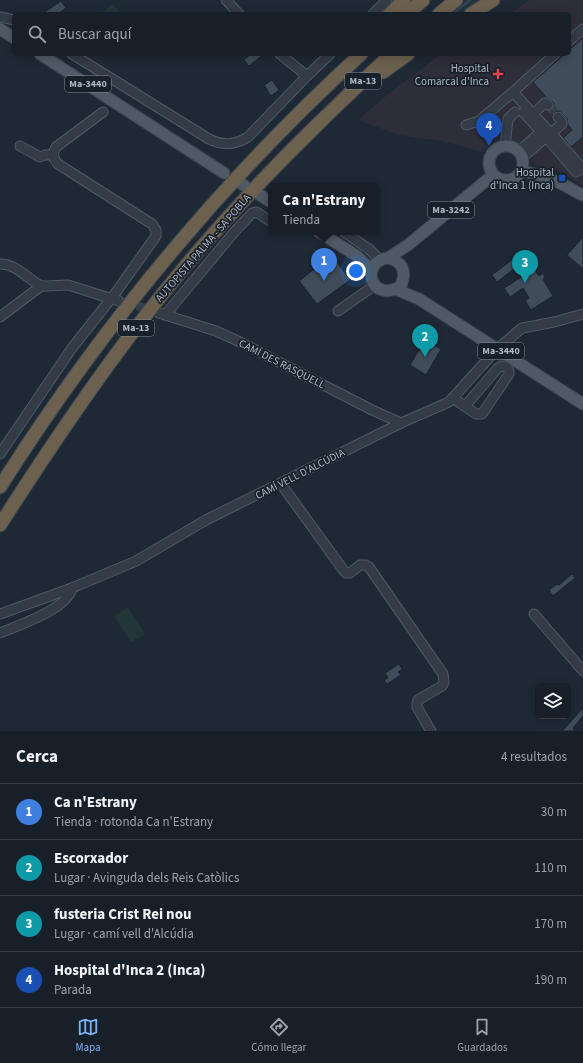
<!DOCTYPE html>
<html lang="es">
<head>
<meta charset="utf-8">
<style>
  body { margin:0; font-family:"Source Sans 3",sans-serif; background:#202730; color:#f1f3f6 }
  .controls { position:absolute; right:12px; bottom:12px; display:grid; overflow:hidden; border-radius:6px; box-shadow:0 2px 10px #0003 }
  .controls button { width:36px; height:36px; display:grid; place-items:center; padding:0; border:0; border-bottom:1px solid #363d45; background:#171f28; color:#f1f3f6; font:20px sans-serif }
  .you { position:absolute; left:356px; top:271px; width:14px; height:14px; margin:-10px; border:3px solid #fff; border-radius:50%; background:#1a73e8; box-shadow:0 0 0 6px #1a73e833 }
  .badge { display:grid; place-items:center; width:26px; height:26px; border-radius:50%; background:#7eb0f6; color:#fff; font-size:13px; font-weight:700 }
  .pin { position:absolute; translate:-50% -33px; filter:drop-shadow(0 1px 2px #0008) }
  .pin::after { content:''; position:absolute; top:21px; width:14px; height:12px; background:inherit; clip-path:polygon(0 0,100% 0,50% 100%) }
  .popup { position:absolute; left:268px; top:183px; width:112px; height:52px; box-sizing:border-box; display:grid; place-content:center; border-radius:6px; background:#171f28; filter:drop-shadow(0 1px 3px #0005); font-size:13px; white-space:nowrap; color:#9ea2a8 }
  .popup b { font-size:15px; color:#f1f3f6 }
  .popup::after { content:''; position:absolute; left:50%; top:100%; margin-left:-8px; border:8px solid transparent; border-top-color:#171f28 }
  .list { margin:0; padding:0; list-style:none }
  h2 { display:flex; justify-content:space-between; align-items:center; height:52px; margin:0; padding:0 16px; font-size:17px }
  h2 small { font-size:13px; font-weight:400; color:#9ea2a8 }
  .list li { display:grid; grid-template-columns:26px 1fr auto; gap:12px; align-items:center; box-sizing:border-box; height:56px; padding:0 16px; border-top:1px solid #363d45 }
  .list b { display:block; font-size:15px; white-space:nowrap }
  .list p { margin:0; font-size:13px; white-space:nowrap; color:#9ea2a8 }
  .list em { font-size:13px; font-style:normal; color:#9ea2a8 }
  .icon { flex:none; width:22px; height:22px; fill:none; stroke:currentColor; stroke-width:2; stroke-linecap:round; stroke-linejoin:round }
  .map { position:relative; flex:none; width:583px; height:731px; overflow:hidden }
  .search { position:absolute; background:#171f28; box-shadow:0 2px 10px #0003; left:12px; right:12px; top:12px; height:44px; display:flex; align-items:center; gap:10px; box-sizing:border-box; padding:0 14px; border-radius:6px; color:#9ea2a8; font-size:15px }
  .sheet { height:276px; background:#171f28 }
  nav { display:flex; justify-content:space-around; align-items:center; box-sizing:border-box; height:56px; border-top:1px solid #363d45; background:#171f28; font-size:11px; color:#9ea2a8 }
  nav a { display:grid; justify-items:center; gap:2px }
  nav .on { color:#7eb0f6 }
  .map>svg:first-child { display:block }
</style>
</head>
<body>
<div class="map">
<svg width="583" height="731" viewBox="0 0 583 731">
  <rect width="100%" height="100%" fill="#1f2935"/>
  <!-- medical -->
  <polygon fill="#2e2d3a" points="529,0 583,0 583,186 572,179 559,172 536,165 530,160 532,158 520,145 511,142 510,138 502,135 483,151 480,151 441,141 399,135 358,120 387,95 441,54 569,54 569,14 510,14"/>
  <!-- green -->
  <g fill="#223637">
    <polygon points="466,0 485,0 464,14 449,14"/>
    <polygon points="113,4 121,14 99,14"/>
    <polygon points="128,607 145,634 131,642 114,616"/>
  </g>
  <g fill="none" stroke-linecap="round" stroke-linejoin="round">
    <!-- stream -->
    <polyline stroke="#32455d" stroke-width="2" points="453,14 470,0"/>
  </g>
  <!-- building -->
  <g fill="#404c5a" stroke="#1a222c">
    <polygon points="61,1 66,8 58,14 42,14"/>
    <polygon points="583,38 583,137 571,147 563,138 572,130 568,125 567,118 562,113 559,111 556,111 553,115 549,111 553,108 554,105 553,102 546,97 533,82 565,54 569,54 569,50"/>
    <polygon points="251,54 264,54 249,66 244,60"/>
    <polygon points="272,80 279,90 271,96 264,85"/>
    <polygon points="583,237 583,269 567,255"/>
    <polygon points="522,252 527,259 497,282 492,275"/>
    <polygon points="332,255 350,280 317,304 299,281"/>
    <polygon points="534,269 539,276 543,273 545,278 543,279 553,296 531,310 525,301 529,298 523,288 510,297 504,288"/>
    <polygon points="425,340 441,349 426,375 410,365"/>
    <polygon points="572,574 575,578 553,596 549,590 557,584 559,585"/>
    <polygon points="399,664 402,669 398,672 401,675 387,684 384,680 388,678 385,673"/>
    <polygon points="583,708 583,716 573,728 575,731 562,731"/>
  </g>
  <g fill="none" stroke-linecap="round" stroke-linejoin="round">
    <!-- minor-tunnel -->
    <g stroke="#343e4a" stroke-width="9" stroke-dasharray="9 4.5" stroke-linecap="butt">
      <polyline points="548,105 558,117"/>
      <polyline points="124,302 154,311"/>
    </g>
    <defs>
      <g id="minor">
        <polyline points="226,0 239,14"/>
        <polyline points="373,14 387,0"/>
        <polyline points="0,17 14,20"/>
        <polyline points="569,41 583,29"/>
        <path d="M72 54 209 139C223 146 235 145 248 137L307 76 330 54"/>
        <polyline points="280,54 307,76"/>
        <polyline points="548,105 545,103 533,114 513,92 555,54"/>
        <polyline points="523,112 546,137 551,133 533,114"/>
        <polyline points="466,125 479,121 513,92"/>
        <polyline points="20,146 40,157 45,155 53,155"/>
        <polyline points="505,146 508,119 515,112"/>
        <polyline points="519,151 545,128"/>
        <polyline points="523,157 546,137 576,172 582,168 551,133 562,124 562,121 558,117"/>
        <polyline points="344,232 369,249 380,260"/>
        <path d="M0 264C17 264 26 278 41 286H46L68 285 119 301"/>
        <polyline points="338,311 375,285"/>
        <polyline points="159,313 216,331 240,342 372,410 401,423"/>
        <polyline points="165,315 236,230 252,213 256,212 258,213 271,222"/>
        <polyline points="0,317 41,286"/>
        <polyline points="453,398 476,414 482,414 509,374 509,371 507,367 501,366 498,368 465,406"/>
        <path d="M0 454 72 348 114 295 156 236V230L152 224 58 164C53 159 52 153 56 147L103 112"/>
        <polyline points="282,483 284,488 344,571 346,573 350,573 360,565 366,565 369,567 443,674 444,682 442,686 418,700 417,703 417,707 431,731"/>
        <polyline points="0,614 72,588 136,561 206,520 401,423 449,402 497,349 522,328 554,322 583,314"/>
        <polyline points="534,614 583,671"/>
        <path d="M0 633C19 625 68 609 72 588"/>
      </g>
      <g id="major">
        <polyline points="0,29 14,38"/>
        <polyline points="40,54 224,173"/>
        <circle cx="506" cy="163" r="17"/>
        <path d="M522 171C537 174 552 179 566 186 572 189 577 193 583 195"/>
        <polyline points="242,184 245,186"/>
        <polyline points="260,195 271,202"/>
        <polyline points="319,232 357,256 372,271"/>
        <polyline points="388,258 408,245 493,175"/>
        <path d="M388 258C404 262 407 273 400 287 369 303 360 261 388 258Z"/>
        <polyline points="395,289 419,299 583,404"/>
      </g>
      <g id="highway">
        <polyline points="390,14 404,0"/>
        <polyline points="407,14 423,0"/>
        <polyline points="439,14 456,0"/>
        <polyline points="471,14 493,0"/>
        <polyline points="383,72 408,54"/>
        <path d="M0 487C102 326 221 182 361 54"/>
        <path d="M0 525C41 461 83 398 129 337 187 260 251 189 320 122 344 99 367 76 392 54"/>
      </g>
    </defs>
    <!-- minor casing -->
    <use href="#minor" stroke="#505964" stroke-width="11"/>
    <!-- major casing -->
    <use href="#major" stroke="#3c444f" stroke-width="13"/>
    <!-- highway casing -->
    <use href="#highway" stroke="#3d4650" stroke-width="15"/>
    <!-- minor -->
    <use href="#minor" stroke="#323b46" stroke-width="9"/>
    <!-- major -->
    <use href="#major" stroke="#505a66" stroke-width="11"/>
    <!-- highway -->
    <use href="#highway" stroke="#6c604f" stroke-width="13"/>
  </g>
  <!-- markers -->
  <path fill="#e0444e" stroke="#18202a" stroke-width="1.5" d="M496 68h4v4h4v4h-4v4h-4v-4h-4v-4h4z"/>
  <rect fill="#1a4fb4" stroke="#18202a" stroke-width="1.5" x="558" y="174" width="8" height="8" rx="2"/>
  <g text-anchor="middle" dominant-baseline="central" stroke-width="3.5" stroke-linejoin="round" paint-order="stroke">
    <!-- shield labels -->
    <g fill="#18202a" stroke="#808995" stroke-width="1">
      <rect x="345" y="73" width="36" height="16" rx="3"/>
      <rect x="65" y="76" width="46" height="16" rx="3"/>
      <rect x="428" y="202" width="46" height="16" rx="3"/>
      <rect x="118" y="320" width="36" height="16" rx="3"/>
      <rect x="478" y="343" width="46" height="16" rx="3"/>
    </g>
    <g font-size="10" font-weight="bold" fill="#acb6c3">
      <text x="363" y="81">Ma-13</text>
      <text x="88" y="84">Ma-3440</text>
      <text x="451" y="210">Ma-3242</text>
      <text x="136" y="328">Ma-13</text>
      <text x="501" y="351">Ma-3440</text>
    </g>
    <!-- poi labels -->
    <g font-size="11" fill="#acb6c3" stroke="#18202a" text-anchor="end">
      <text x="489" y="68">Hospital<tspan x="489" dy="13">Comarcal d'Inca</tspan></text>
      <text x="554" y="172">Hospital<tspan x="554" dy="13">d'Inca 1 (Inca)</tspan></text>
    </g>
    <!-- street labels -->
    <g font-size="11" fill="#acb6c3" stroke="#18202a">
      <text transform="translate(203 248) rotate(-49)">AUTOPISTA PALMA - SA POBLA</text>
      <text transform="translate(282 364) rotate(27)">CAMÍ DES RASQUELL</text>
      <text transform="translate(300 474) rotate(-27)">CAMÍ VELL D'ALCÚDIA</text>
    </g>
  </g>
</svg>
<div class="controls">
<button><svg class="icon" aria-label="layers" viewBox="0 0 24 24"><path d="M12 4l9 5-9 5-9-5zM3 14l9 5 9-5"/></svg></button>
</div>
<div class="you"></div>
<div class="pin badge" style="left:324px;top:281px;background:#3f7fe0">1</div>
<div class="popup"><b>Ca n'Estrany</b>Tienda</div>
<div class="pin badge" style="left:425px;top:357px;background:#0f9aa8">2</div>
<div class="pin badge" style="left:525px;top:283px;background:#0f9aa8">3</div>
<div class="pin badge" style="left:489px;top:146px;background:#1a4fb4">4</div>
<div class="search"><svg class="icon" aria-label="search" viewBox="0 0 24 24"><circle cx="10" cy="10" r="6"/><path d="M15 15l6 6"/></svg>Buscar aquí</div>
</div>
<section class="sheet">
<h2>Cerca<small>4 resultados</small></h2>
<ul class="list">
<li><span class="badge" style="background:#3f7fe0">1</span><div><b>Ca n'Estrany</b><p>Tienda · rotonda Ca n'Estrany</p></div><em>30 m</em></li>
<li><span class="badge" style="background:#0f9aa8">2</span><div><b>Escorxador</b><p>Lugar · Avinguda dels Reis Catòlics</p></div><em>110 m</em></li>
<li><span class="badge" style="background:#0f9aa8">3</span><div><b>fusteria Crist Rei nou</b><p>Lugar · camí vell d'Alcúdia</p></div><em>170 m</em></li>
<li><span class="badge" style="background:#1a4fb4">4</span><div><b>Hospital d'Inca 2 (Inca)</b><p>Parada</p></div><em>190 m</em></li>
</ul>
</section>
<nav>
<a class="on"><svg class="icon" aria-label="map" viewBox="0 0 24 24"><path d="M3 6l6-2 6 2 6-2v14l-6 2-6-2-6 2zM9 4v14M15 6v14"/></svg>Mapa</a>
<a><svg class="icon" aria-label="directions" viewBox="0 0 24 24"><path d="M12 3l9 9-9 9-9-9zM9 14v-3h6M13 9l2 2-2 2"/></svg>Cómo llegar</a>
<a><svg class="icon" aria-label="saved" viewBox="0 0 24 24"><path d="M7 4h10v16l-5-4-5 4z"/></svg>Guardados</a>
</nav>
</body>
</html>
